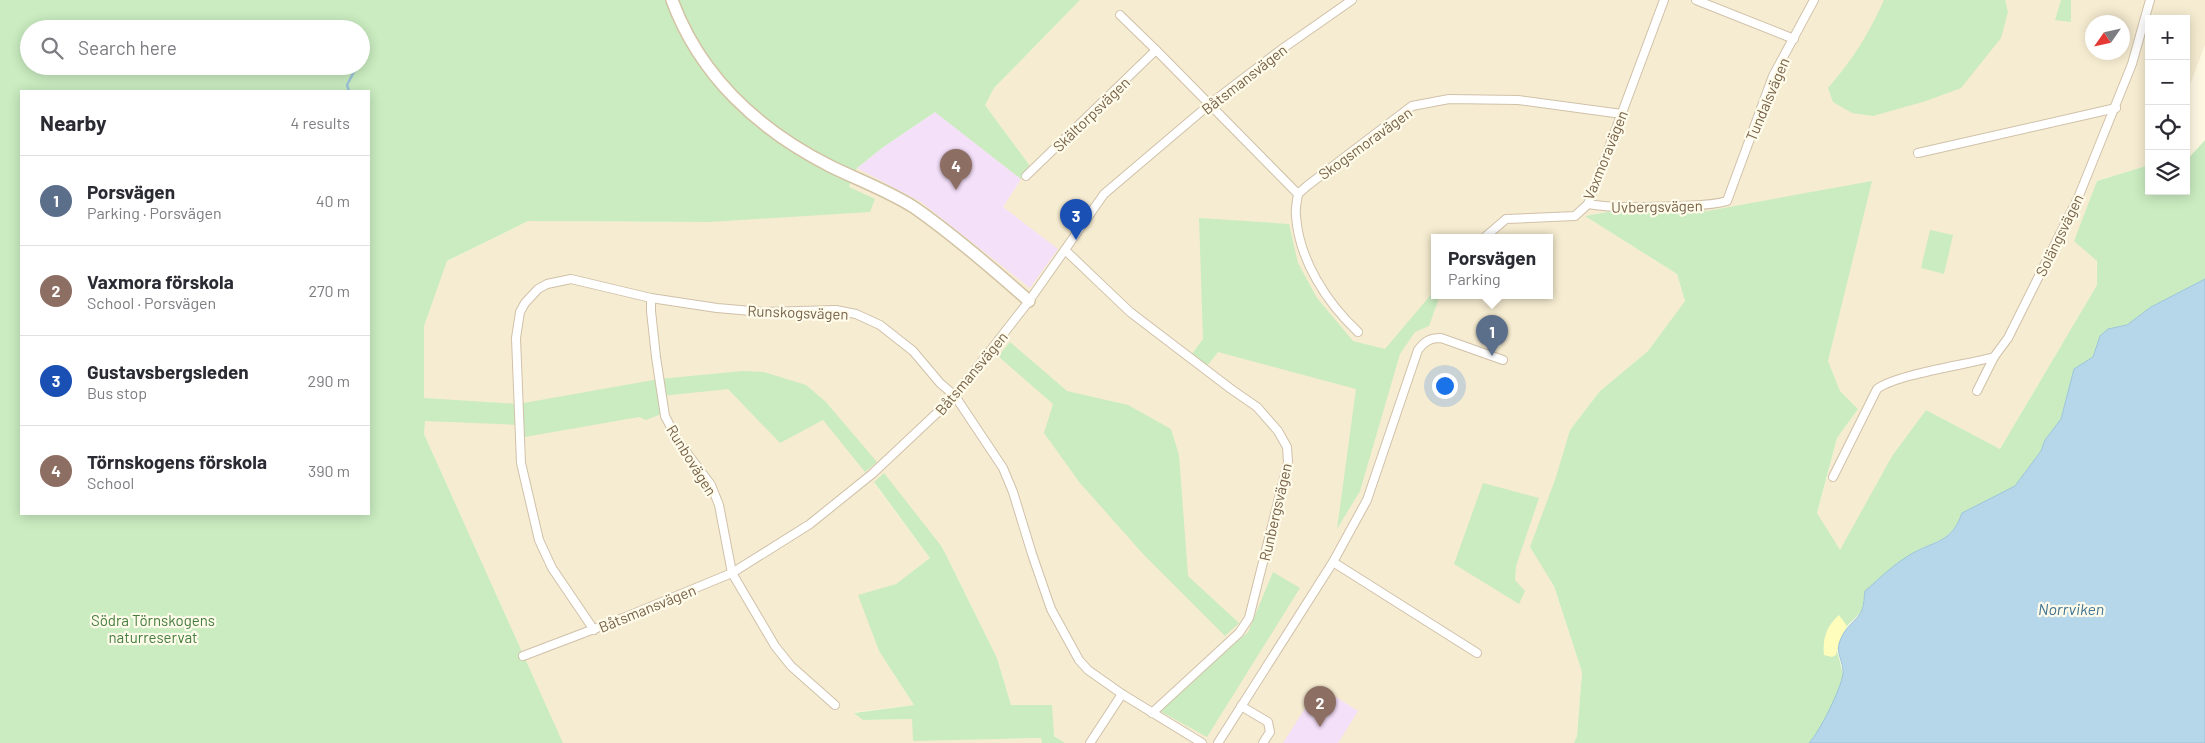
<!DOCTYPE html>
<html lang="en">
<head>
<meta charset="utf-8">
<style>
  body { margin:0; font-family:Barlow,sans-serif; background:#f2f2f3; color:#2b2b33 }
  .controls { position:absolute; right:15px; top:15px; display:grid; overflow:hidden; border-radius:0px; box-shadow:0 2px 12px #0003 }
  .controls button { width:45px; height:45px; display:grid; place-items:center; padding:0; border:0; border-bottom:1px solid #e1e1e2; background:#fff; color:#2b2b33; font:25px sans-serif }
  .compass { position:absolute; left:2085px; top:15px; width:45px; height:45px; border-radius:50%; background:#fff; box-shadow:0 2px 12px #0003; rotate:236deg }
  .you { position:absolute; left:1444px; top:385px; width:18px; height:18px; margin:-12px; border:4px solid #fff; border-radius:50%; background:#1a73e8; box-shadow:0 0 0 8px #1a73e833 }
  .badge { display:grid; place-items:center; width:32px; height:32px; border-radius:50%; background:#845539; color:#fff; font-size:16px; font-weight:700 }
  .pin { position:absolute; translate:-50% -41px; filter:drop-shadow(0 1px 2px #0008) }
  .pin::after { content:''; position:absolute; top:26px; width:18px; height:15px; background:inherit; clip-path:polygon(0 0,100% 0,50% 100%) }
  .popup { position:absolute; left:1431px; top:234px; width:122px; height:65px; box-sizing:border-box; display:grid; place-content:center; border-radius:0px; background:#fff; filter:drop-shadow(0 1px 4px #0005); font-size:16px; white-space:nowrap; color:#7c7c81 }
  .popup b { font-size:19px; color:#2b2b33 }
  .popup::after { content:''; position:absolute; left:50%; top:100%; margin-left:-10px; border:10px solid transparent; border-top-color:#fff }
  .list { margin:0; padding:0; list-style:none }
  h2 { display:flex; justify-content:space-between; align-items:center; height:65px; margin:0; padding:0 20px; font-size:21px }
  h2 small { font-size:16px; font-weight:400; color:#7c7c81 }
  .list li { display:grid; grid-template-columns:32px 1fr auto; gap:15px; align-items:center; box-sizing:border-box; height:90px; padding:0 20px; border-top:1px solid #e1e1e2 }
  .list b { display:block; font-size:19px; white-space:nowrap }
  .list p { margin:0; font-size:16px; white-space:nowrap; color:#7c7c81 }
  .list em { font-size:16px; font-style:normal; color:#7c7c81 }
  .icon { flex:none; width:28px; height:28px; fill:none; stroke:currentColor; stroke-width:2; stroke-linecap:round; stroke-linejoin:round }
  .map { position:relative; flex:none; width:2205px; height:743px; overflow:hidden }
  .search { position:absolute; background:#fff; box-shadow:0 2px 12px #0003; left:20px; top:20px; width:350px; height:55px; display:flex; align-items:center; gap:12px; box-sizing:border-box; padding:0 18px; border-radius:28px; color:#7c7c81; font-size:19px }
  .panel { position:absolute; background:#fff; box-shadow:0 2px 12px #0003; left:20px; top:90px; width:350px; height:425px; border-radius:0px }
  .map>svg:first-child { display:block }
</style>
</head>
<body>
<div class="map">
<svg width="2205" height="743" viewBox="0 0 2205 743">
  <rect width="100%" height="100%" fill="#fef8e3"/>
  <!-- residential -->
  <path fill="#f6ecd1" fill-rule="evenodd" d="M1080 0H2205V45L2186 95V19H2149V165L2096 181 2097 285 2000 449 1926 410 1892 456 1840 551 1817 514 1837 438 1858 409 1840 391 1828 361 1871 182 1707 211H1613L1585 216 1677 274 1685 301 1648 351 1600 391 1570 430 1549 571 1582 672 1577 736 1574 743H1065L1011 705 997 658 942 547 874 483 930 558 896 584 859 595 879 651 914 705 855 712 863 720 913 719V740L1042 738V743H563L424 434V326L446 262 528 221 709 222 874 199 849 188 857 168 935 112 1030 166 985 105 994 88ZM2092 22H2122V52H2092ZM1434 237H1550V295H1434Z"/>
  <!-- education -->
  <g fill="#f5e0fa">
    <polygon points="935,112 1021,179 1003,207 1058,249 1030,288 921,202 857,168 882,148"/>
    <polygon points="1324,692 1328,692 1358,711 1338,743 1283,743 1313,696"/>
  </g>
  <!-- green -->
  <g fill="#caecc0" fill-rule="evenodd">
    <path d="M0 0H1080L994 88 985 105 1030 166 1021 179 935 112 882 148 857 168 849 187 875 199 870 212 709 222 528 221 447 261 424 326V398L518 404 659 379 743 371 764 372 806 385 825 401 877 462 865 472 823 420 780 443 728 389 662 396 664 413 646 420 639 417 519 438V425L425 421 424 434 563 743H0ZM29 29H361V66H29ZM21 91H369V514H21Z"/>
    <path d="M1884 0H2005L2008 12 2001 38 1961 88 1926 101 1873 116 1852 113 1833 102 1828 88C1854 58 1868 35 1884 0Z"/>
    <polygon points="2061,0 2071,0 2071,22 2055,20"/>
    <path d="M2205 140V279L2151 307 2127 325 2108 329 2100 336 2093 357 2074 369 2061 419 2045 440 2041 451 2015 487 1962 513C1951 544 1934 539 1910 555 1894 566 1879 578 1865 591L1862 611 1847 626 1837 651 1843 674 1872 743H1574L1577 736 1582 672 1554 586 1530 547 1556 477 1570 430 1600 391 1648 351 1685 301 1677 274 1585 216 1613 211H1707L1872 181 1828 361 1840 391 1858 409 1837 438 1817 513 1840 550 1892 456 1926 410 2000 449 2097 285V261L2074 241 2097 181 2149 165V191H2186V161Z"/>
    <polygon points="1199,218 1289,224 1298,263 1317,298 1353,341 1385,349 1434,291 1434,295 1440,295 1429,326 1415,332 1400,354 1360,491 1337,529 1356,389 1218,352 1207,366 1192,354 1203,339"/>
    <polygon points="1930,230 1953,235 1944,274 1921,268"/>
    <polygon points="1010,342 1067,391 1128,405 1171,429 1179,455 1188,576 1239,623 1225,636 1144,555 1080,483 1044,433 1053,404 998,356"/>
    <polygon points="884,473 942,547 997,658 1011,705 1052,705 1054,736 1065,743 1042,743 1041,738 913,741 912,719 863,720 854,713 914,705 879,651 858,595 896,584 930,558 874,482"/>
    <polygon points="1483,483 1539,498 1516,566 1515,580 1525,591 1519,604 1454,564"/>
    <polygon points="1273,572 1300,588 1207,737 1158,710 1248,632"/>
  </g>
  <!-- sand -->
  <path fill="#fffdbc" d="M1839 615 1847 626 1839 642 1836 655 1832 657 1824 655C1822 639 1827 625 1839 615Z"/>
  <!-- water -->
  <path fill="#b6d7e9" stroke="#9cc5db" d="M2205 279V743H1809C1819 733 1841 689 1843 674 1844 662 1835 653 1840 641 1845 626 1859 619 1862 610 1864 605 1864 597 1865 591 1880 578 1895 563 1913 553 1937 540 1952 542 1962 513L2015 486 2041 451 2045 440 2061 419 2074 369 2093 357 2100 336 2108 329 2127 325 2151 307Z"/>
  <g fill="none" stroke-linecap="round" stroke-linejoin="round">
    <!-- stream -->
    <g stroke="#9cc5db" stroke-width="2.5">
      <polyline points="361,57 368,45"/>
      <polyline points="349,91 347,85 357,66"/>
    </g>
    <defs>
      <g id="street">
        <polyline points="1696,0 1794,39"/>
        <polyline points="1120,15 1156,50"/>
        <polyline points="1918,153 2116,108"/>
        <polyline points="1026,176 1156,50 1298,194"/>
        <path d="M1588 204C1617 209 1647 207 1677 206 1694 205 1710 206 1727 201L1773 76 1814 0"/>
        <polyline points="1485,237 1506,219 1575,216 1588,204 1664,0"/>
        <polyline points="1065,250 1130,312 1231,389 1257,407 1278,431 1287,447 1288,462 1249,618 1239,633 1152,713"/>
        <polyline points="651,298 651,311 656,357 665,416 678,441 711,485 719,505 732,573 775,646 791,666 835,705"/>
        <path d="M1358 332C1327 303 1299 260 1296 216 1295 209 1297 201 1298 194L1307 186 1412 106 1449 99 1518 100 1622 114"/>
        <polyline points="1977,391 1994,357"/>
        <path d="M1833 477 1877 389C1897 374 1966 365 1994 357L2008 338 2078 198 2132 64 2150 0"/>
        <polyline points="1333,562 1477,653"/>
        <polyline points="594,630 552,568 539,540 521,463 516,338 520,312 525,303 538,289 547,284 571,279 651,298 717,308 763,312 836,310 856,314 880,325 913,351 940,383 955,396 1003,468 1013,492 1032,554 1051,609 1079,660 1088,670 1122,694 1202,743"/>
        <polyline points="523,656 623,618 732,573 810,524 872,474 955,396 1029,301 1104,194 1210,104 1282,49 1352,0"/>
        <polyline points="1241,706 1268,722 1270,732 1263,743"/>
        <polyline points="1090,743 1122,694"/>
        <path d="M1218 743 1333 562 1367 500 1418 350C1425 341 1430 338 1441 338L1503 360"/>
      </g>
      <path id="secondary" d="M672 0C700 76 759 130 830 166 856 179 891 192 915 208 955 236 993 269 1029 301"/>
    </defs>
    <!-- street casing -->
    <use href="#street" stroke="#d0c1a9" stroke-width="10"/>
    <!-- secondary casing -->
    <use href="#secondary" stroke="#d3c3a5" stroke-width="14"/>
    <!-- street -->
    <use href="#street" stroke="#fff" stroke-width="8"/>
    <!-- secondary -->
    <use href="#secondary" stroke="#fff" stroke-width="11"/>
  </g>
  <g text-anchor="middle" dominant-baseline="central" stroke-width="4.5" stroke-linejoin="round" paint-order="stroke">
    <!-- street labels -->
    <g font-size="15" fill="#776247" stroke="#fffbeb">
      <text transform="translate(1244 79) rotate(-38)">Båtsmansvägen</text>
      <text transform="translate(1767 99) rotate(-67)">Tundalsvägen</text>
      <text transform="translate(1091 114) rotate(-44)">Skältorpsvägen</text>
      <text transform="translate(1365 143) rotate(-36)">Skogsmoravägen</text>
      <text transform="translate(1605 155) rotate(-68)">Vaxmoravägen</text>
      <text transform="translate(1657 206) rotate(-1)">Uvbergsvägen</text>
      <text transform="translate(2059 235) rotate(-64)">Solängsvägen</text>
      <text transform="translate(798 312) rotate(2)">Runskogsvägen</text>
      <text transform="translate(971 373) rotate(-50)">Båtsmansvägen</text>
      <text transform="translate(692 460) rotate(58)">Runbovägen</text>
      <text transform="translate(1275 512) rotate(-77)">Runbergsvägen</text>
      <text transform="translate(647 608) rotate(-22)">Båtsmansvägen</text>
    </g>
    <!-- park labels -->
    <g font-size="15" fill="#447e3e" stroke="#fffbeb">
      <text x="153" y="620">Södra Törnskogens<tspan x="153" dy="17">naturreservat</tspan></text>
    </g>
    <!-- water labels -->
    <g font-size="16" font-style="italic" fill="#427694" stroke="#fffbeb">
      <text x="2071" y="608">Norrviken</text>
    </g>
  </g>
</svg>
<div class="controls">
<button>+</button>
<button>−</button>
<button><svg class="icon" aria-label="locate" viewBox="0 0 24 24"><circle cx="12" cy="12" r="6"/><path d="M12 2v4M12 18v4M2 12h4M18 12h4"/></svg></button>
<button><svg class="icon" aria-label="layers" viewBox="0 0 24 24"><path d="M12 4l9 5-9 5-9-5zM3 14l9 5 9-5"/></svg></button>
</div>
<svg class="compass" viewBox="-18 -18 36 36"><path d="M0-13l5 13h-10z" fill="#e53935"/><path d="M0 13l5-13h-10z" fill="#7c7c81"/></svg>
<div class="you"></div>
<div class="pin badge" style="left:1492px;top:356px;background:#5c6f8a">1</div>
<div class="popup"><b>Porsvägen</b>Parking</div>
<div class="pin badge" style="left:1320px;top:727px;background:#8d6e63">2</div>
<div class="pin badge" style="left:1076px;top:240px;background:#1a4fb4">3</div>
<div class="pin badge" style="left:956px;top:190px;background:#8d6e63">4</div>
<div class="search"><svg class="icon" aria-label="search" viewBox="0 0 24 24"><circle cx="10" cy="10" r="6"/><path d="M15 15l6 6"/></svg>Search here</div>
<section class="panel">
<h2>Nearby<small>4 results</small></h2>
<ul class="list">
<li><span class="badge" style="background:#5c6f8a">1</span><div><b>Porsvägen</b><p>Parking · Porsvägen</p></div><em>40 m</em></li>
<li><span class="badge" style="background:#8d6e63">2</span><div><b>Vaxmora förskola</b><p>School · Porsvägen</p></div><em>270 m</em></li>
<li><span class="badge" style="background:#1a4fb4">3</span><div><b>Gustavsbergsleden</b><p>Bus stop</p></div><em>290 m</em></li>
<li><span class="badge" style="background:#8d6e63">4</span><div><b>Törnskogens förskola</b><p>School</p></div><em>390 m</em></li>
</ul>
</section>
</div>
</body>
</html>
